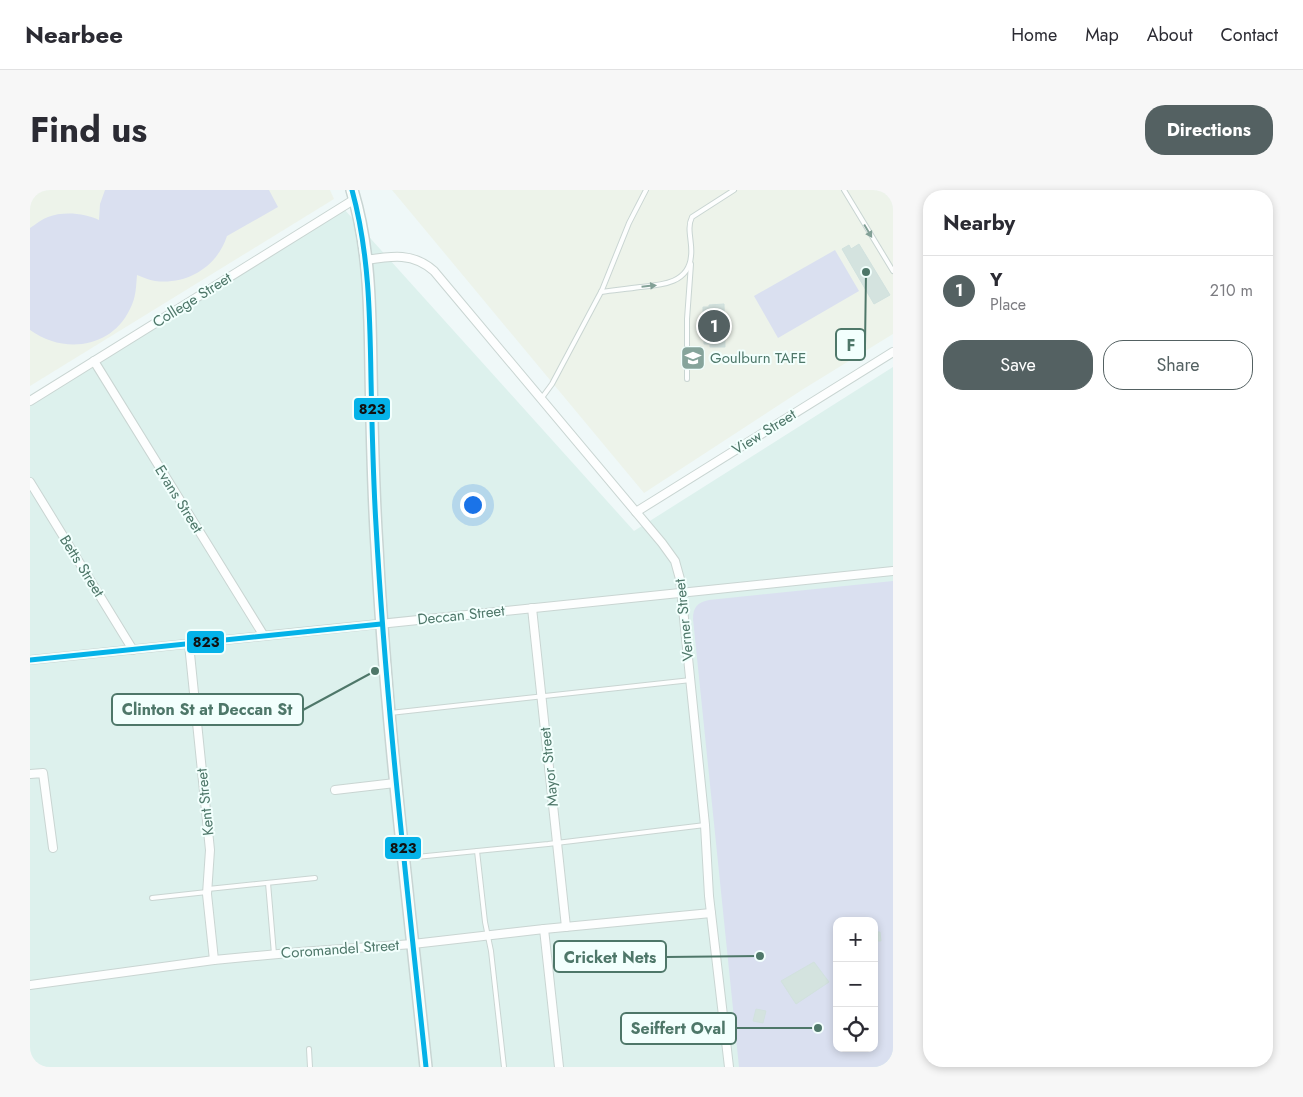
<!DOCTYPE html>
<html lang="en">
<head>
<meta charset="utf-8">
<style>
  body { margin:0; font-family:Jost,sans-serif; background:#f7f7f7; color:#2b2b33 }
  .controls { position:absolute; right:15px; bottom:15px; display:grid; overflow:hidden; border-radius:10px; box-shadow:0 2px 8px #0003 }
  .controls button { width:45px; height:45px; display:grid; place-items:center; padding:0; border:0; border-bottom:1px solid #e1e1e2; background:#fff; color:#2b2b33; font:25px sans-serif }
  .you { position:absolute; left:442px; top:314px; width:18px; height:18px; margin:-12px; border:4px solid #fff; border-radius:50%; background:#1a73e8; box-shadow:0 0 0 8px #1a73e833 }
  .badge { display:grid; place-items:center; width:32px; height:32px; border-radius:50%; background:#546162; color:#fff; font-size:16px; font-weight:700 }
  .pin { position:absolute; translate:-50% -50%; border:2px solid #fff; box-shadow:0 1px 5px #0006 }
  .list { margin:0; padding:0; list-style:none }
  h2 { display:flex; justify-content:space-between; align-items:center; height:65px; margin:0; padding:0 20px; font-size:21px }
  h2 small { font-size:16px; font-weight:400; color:#7c7c81 }
  .list li { display:grid; grid-template-columns:32px 1fr auto; gap:15px; align-items:center; box-sizing:border-box; height:70px; padding:0 20px; border-top:1px solid #e1e1e2 }
  .list b { display:block; font-size:19px; white-space:nowrap }
  .list p { margin:0; font-size:16px; white-space:nowrap; color:#7c7c81 }
  .list em { font-size:16px; font-style:normal; color:#7c7c81 }
  .actions { display:flex; gap:10px; padding:15px 20px }
  .actions a { flex:1; padding:11px 0; border:1px solid #546162; border-radius:20px; text-align:center; font-size:18px; color:#546162 }
  .actions .main { background:#546162; color:#fff }
  .icon { flex:none; width:28px; height:28px; fill:none; stroke:currentColor; stroke-width:2; stroke-linecap:round; stroke-linejoin:round }
  .map { position:relative; flex:none; width:863px; height:877px; overflow:hidden; border-radius:20px }
  header { display:flex; align-items:center; gap:30px; box-sizing:border-box; height:70px; padding:0 25px; background:#fff; border-bottom:1px solid #e1e1e2 }
  header strong { font-size:24px }
  nav { display:flex; gap:28px; margin-inline-start:auto; font-size:18px }
  .intro { display:flex; align-items:center; justify-content:space-between; box-sizing:border-box; height:120px; padding:0 30px }
  h1 { margin:0; font-size:35px }
  .button { padding:12px 22px; border-radius:20px; background:#546162; color:#fff; font-size:18px; font-weight:700 }
  main { display:flex; gap:30px; padding:0 30px }
  aside { flex:1; background:#fff; border-radius:20px; box-shadow:0 2px 8px #0003 }
  .map>svg:first-child { display:block }
</style>
</head>
<body>
<header>
<strong>Nearbee</strong>
<nav><a>Home</a><a>Map</a><a>About</a><a>Contact</a></nav>
</header>
<div class="intro"><h1>Find us</h1><a class="button">Directions</a></div>
<main>
<div class="map">
<svg width="863" height="877" viewBox="0 0 863 877">
  <rect width="100%" height="100%" fill="#eff8f8"/>
  <!-- residential -->
  <path fill="#ddf1ed" fill-rule="evenodd" d="M314 19 604 341 863 177V877H0V207ZM807 731H844V858H807Z"/>
  <!-- education -->
  <g fill="#edf3ea">
    <polygon points="0,0 300,0 304,9 0,196"/>
    <polygon points="362,0 863,0 863,144 775,198 614,303"/>
  </g>
  <!-- green -->
  <g fill="#dae0f0" fill-rule="evenodd">
    <path d="M75 0H239L248 17 197 46C187 77 157 95 125 91 119 90 113 87 107 85 106 97 106 108 100 119 81 159 33 164 0 140V38C6 34 12 29 18 27 33 21 55 23 69 30L70 14Z"/>
    <polygon points="805,60 829,101 748,148 724,106"/>
    <path d="M863 391V877H709L663 429C663 417 668 412 679 410ZM807 731H844V858H807Z"/>
  </g>
  <!-- building -->
  <g fill="#d4e3df" stroke="#d1e1de">
    <polygon points="829,54 860,105 844,114 812,59 819,55 821,59"/>
    <polygon points="694,114 695,157 680,157 680,154 674,154 674,143 677,143 677,139 673,139 673,133 676,133 676,130 673,130 673,117 679,117 679,115"/>
    <polygon points="844,742 850,742 851,751 844,751"/>
    <polygon points="784,772 799,792 766,814 751,791"/>
    <polygon points="726,819 736,821 733,833 723,831"/>
  </g>
  <g fill="none" stroke-linecap="round" stroke-linejoin="round">
    <defs>
      <g id="lane">
        <polyline points="814,0 863,81"/>
        <path d="M571 102C584 100 597 99 610 97 632 95 659 93 661 66 663 53 656 39 662 27L704 0"/>
        <polyline points="657,189 657,129 661,74"/>
        <polyline points="511,209 522,194 572,100 599,33 616,0"/>
        <polyline points="360,523 661,490"/>
        <polyline points="447,661 455,732 461,761 474,877"/>
        <polyline points="376,668 518,654 675,635"/>
        <polyline points="238,693 244,764"/>
        <polyline points="178,699 285,688"/>
        <polyline points="122,708 177,702"/>
        <polyline points="279,859 280,877"/>
      </g>
      <g id="street">
        <path d="M336 70C361 66 383 62 404 81L632 353 645 371 650 389 675 635 679 706 699 877"/>
        <polyline points="64,171 234,446"/>
        <polyline points="0,211 325,9"/>
        <polyline points="0,292 103,460"/>
        <polyline points="606,322 863,162"/>
        <polyline points="502,418 536,737"/>
        <polyline points="159,454 180,660 177,704 184,770"/>
        <polyline points="0,470 863,381"/>
        <polyline points="0,584 13,583 23,658"/>
        <polyline points="305,600 365,593"/>
        <polyline points="514,739 529,877"/>
        <polyline points="0,795 184,770 270,762 383,754 514,739 681,723"/>
      </g>
      <path id="secondary" d="M322 0C340 58 340 120 341 180 342 239 343 298 347 357 356 531 378 704 396 877"/>
    </defs>
    <!-- lane casing -->
    <use href="#lane" stroke="#c9d5d2" stroke-width="6"/>
    <!-- street casing -->
    <use href="#street" stroke="#c9d5d2" stroke-width="10"/>
    <!-- secondary casing -->
    <use href="#secondary" stroke="#c8d5d3" stroke-width="14"/>
    <!-- lane -->
    <use href="#lane" stroke="#fdfefe" stroke-width="4"/>
    <!-- street -->
    <use href="#street" stroke="#fdfefe" stroke-width="8"/>
    <!-- secondary -->
    <use href="#secondary" stroke="#fdfefe" stroke-width="11"/>
    <defs>
      <g id="bus-1">
        <path d="M322 0C339 62 340 125 341 189 342 237 343 286 346 335 356 516 377 696 396 877"/>
        <polyline points="0,470 351,434"/>
      </g>
    </defs>
    <!-- bus-1 casing -->
    <use href="#bus-1" stroke="#f2fffd" stroke-width="9"/>
    <!-- bus-1 -->
    <use href="#bus-1" stroke="#04b2e8" stroke-width="5"/>
  </g>
  <!-- one-way arrows -->
  <defs><path id="oneway-solid" d="M-6-.8H1V-3.2L6.5 0L1 3.2V.8H-6Z" transform="scale(1.25)"/></defs>
  <g fill="#82a096">
    <use href="#oneway-solid" transform="translate(838 41) rotate(59)"/>
    <use href="#oneway-solid" transform="translate(619 96) rotate(-6)"/>
  </g>
  <!-- icons -->
  <defs>
    <symbol id="university-square" viewBox="-11 -11 22 22"><rect x="-9" y="-9" width="18" height="18" rx="4" fill="#86a49b" stroke="#f2fffd"/><path d="M0-5L7-2L0 1L-7-2ZM-4 1L0 2.5L4 1V4Q0 6-4 4Z" fill="#fff"/></symbol>
  </defs>
  <g fill-rule="evenodd">
    <use href="#university-square" x="649" y="154" width="28" height="28"/>
  </g>
  <g text-anchor="middle" dominant-baseline="central" stroke-width="4" stroke-linejoin="round" paint-order="stroke">
    <!-- street labels -->
    <g font-size="15" fill="#4e7769" stroke="#f2fffd">
      <text transform="translate(162 110) rotate(-32)">College Street</text>
      <text transform="translate(734 242) rotate(-32)">View Street</text>
      <text transform="translate(149 309) rotate(58)">Evans Street</text>
      <text transform="translate(52 376) rotate(58)">Betts Street</text>
      <text transform="translate(431 425) rotate(-6)">Deccan Street</text>
      <text transform="translate(654 430) rotate(-96)">Verner Street</text>
      <text transform="translate(519 577) rotate(-96)">Mayor Street</text>
      <text transform="translate(175 612) rotate(-96)">Kent Street</text>
      <text transform="translate(310 759) rotate(-4)">Coromandel Street</text>
    </g>
    <!-- poi labels -->
    <g font-size="15" fill="#4e7769" stroke="#f2fffd" text-anchor="start">
      <text x="680" y="168">Goulburn TAFE</text>
    </g>
  </g>
  <!-- callouts -->
  <path fill="none" stroke="#4e7769" stroke-width="2" d="M836 82L835 155M345 481L273 520M730 766L636 767M788 838L706 838"/>
  <g fill="#4e7769" stroke="#f2fffd" stroke-width="2">
    <circle cx="836" cy="82" r="5"/>
    <circle cx="345" cy="481" r="5"/>
    <circle cx="730" cy="766" r="5"/>
    <circle cx="788" cy="838" r="5"/>
  </g>
  <g fill="#f2fffd" stroke="#4e7769" stroke-width="2">
    <rect x="806" y="139" width="29" height="31" rx="5"/>
    <rect x="82" y="504" width="191" height="31" rx="5"/>
    <rect x="524" y="751" width="112" height="31" rx="5"/>
    <rect x="591" y="823" width="115" height="31" rx="5"/>
  </g>
  <g font-size="16" text-anchor="middle" font-weight="bold" fill="#4e7769">
    <text x="821" y="161">F</text>
    <text x="177" y="525">Clinton St at Deccan St</text>
    <text x="580" y="773">Cricket Nets</text>
    <text x="648" y="844">Seiffert Oval</text>
  </g>
  <g stroke="#f2fffd" stroke-width="2">
    <rect x="323" y="207" width="38" height="24" rx="5" fill="#04b2e8"/>
    <rect x="156" y="440" width="39" height="24" rx="5" fill="#04b2e8"/>
    <rect x="354" y="646" width="38" height="24" rx="5" fill="#04b2e8"/>
  </g>
  <g font-size="14" text-anchor="middle" font-weight="bold" fill="#111">
    <text x="342" y="224">823</text>
    <text x="176" y="457">823</text>
    <text x="373" y="663">823</text>
  </g>
</svg>
<div class="controls">
<button>+</button>
<button>−</button>
<button><svg class="icon" aria-label="locate" viewBox="0 0 24 24"><circle cx="12" cy="12" r="6"/><path d="M12 2v4M12 18v4M2 12h4M18 12h4"/></svg></button>
</div>
<div class="you"></div>
<div class="pin badge" style="left:684px;top:136px">1</div>
</div>
<aside>
<h2>Nearby<small></small></h2>
<ul class="list">
<li><span class="badge">1</span><div><b>Y</b><p>Place</p></div><em>210 m</em></li>
</ul>
<div class="actions"><a class="main">Save</a><a>Share</a></div>
</aside>
</main>
</body>
</html>
